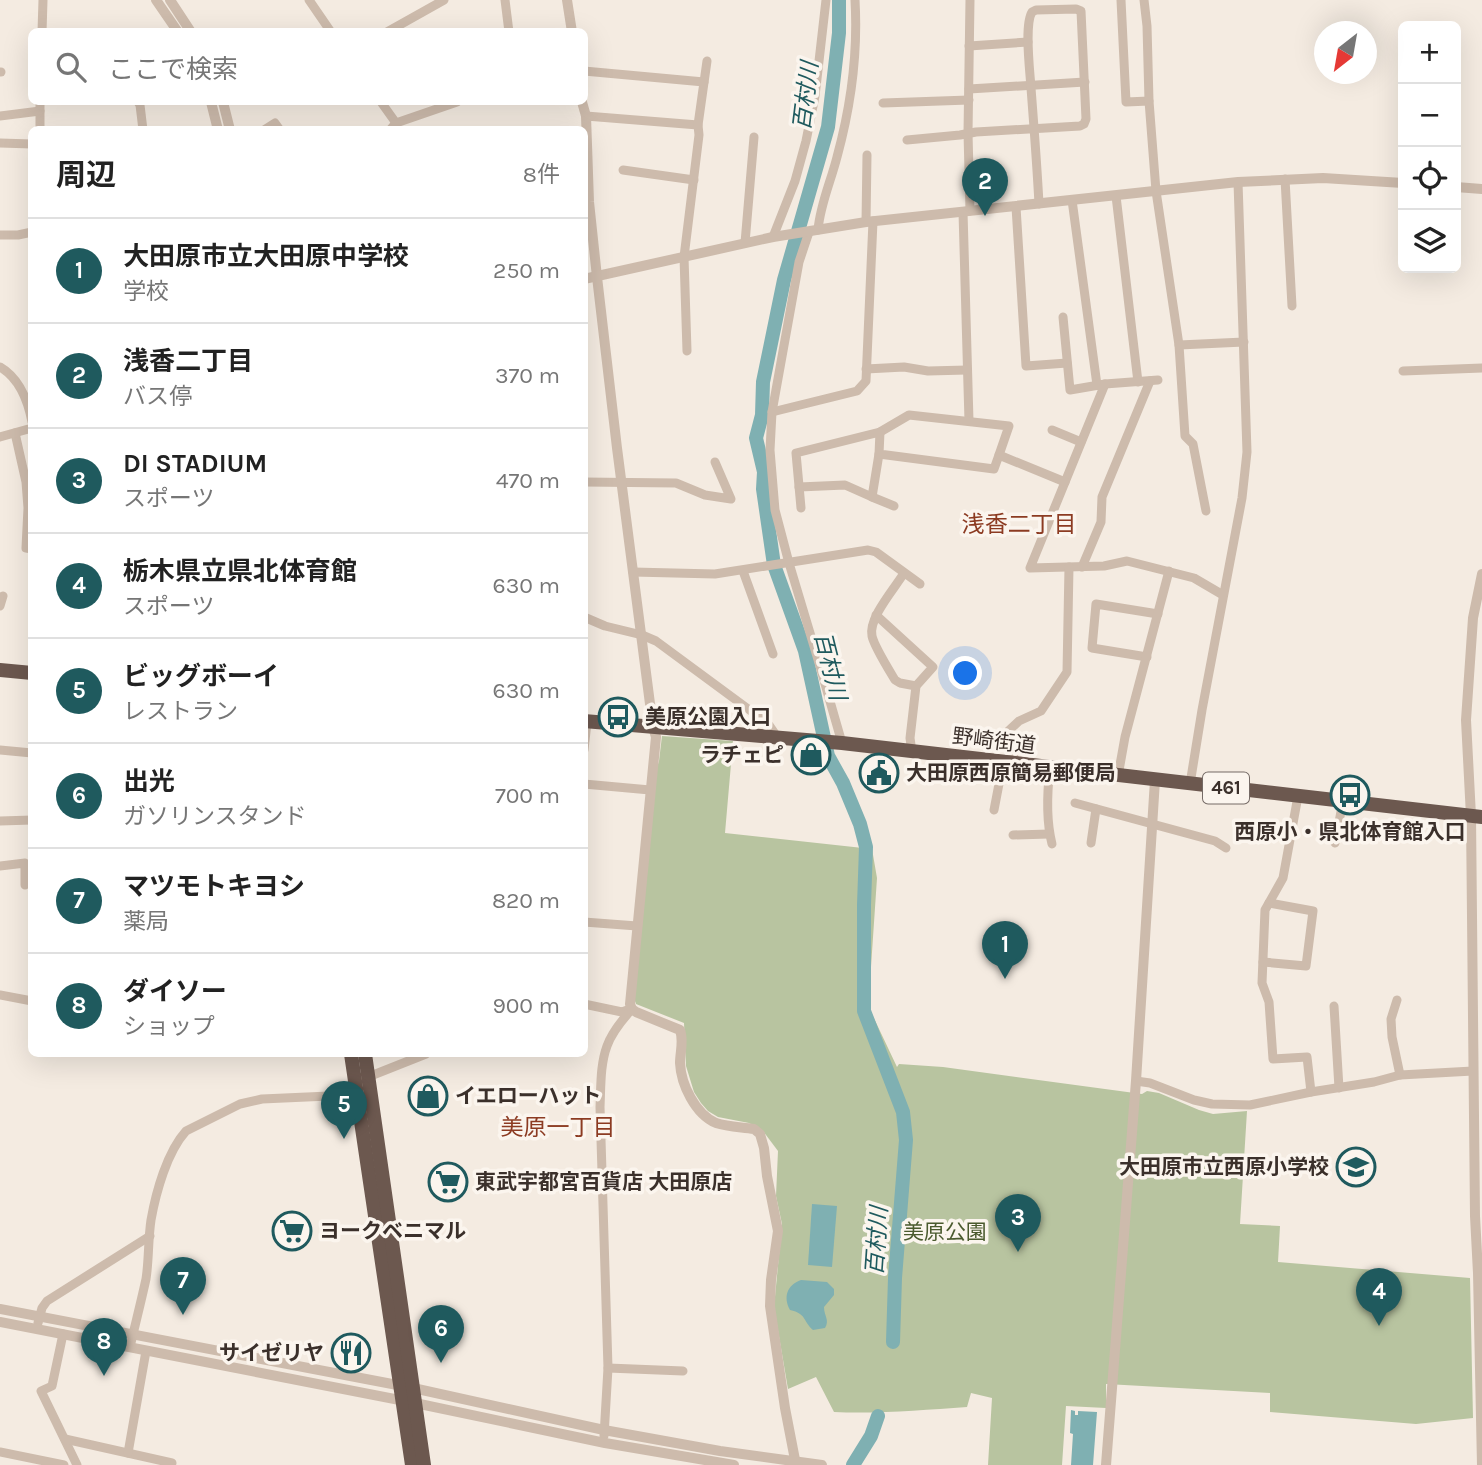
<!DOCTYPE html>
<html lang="ja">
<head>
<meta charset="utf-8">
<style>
  body { margin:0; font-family:Karla,"Noto Sans JP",sans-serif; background:#f2f2f2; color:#222 }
  .controls { position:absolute; right:21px; top:21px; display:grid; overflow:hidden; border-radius:10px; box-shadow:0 7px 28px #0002 }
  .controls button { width:63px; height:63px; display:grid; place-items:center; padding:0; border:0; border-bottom:2px solid #e0e0e0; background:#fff; color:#222; font:35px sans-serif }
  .compass { position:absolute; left:1314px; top:21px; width:63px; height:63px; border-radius:50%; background:#fff; box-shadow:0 7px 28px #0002; rotate:211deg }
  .you { position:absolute; left:966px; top:674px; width:24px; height:24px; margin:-18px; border:5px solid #fff; border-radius:50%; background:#1a73e8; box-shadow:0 0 0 10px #1a73e833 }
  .badge { display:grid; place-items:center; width:46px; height:46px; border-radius:50%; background:#1f5a5e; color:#fff; font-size:23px; font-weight:700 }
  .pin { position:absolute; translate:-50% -58px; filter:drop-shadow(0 2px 4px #0008) }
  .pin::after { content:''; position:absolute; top:37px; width:24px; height:21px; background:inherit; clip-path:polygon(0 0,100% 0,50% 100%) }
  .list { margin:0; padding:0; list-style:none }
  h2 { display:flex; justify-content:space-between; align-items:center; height:91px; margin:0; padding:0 28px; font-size:30px }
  h2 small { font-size:23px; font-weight:400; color:#767676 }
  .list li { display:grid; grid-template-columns:46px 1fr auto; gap:21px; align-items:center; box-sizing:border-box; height:105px; padding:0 28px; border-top:2px solid #e0e0e0 }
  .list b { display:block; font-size:26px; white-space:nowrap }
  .list p { margin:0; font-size:23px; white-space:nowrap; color:#767676 }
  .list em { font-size:23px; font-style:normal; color:#767676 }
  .icon { flex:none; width:38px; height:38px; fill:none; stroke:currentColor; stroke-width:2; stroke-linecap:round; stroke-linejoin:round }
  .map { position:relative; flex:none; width:1482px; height:1465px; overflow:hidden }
  .search { position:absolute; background:#fff; box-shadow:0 7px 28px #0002; left:28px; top:28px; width:560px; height:77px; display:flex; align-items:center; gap:18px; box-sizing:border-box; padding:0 24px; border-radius:10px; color:#767676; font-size:26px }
  .panel { position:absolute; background:#fff; box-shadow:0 7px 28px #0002; left:28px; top:126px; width:560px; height:931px; border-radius:10px }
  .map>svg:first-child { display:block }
</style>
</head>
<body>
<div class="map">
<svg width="1482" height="1465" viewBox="0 0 1482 1465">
  <rect width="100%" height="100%" fill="#f4ebe1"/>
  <!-- park -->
  <path fill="#b8c4a0" d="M662 736 733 741 725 833 872 849 877 878 871 967V1012L897 1067 899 1064 943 1067 1142 1094 1147 1091 1159 1093 1199 1110 1213 1114 1247 1111 1240 1224 1280 1226 1278 1262 1470 1278 1473 1418 1416 1424 1270 1412V1393L1106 1384V1408L1066 1406 1062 1465H988L992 1398 971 1393 967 1407C923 1410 878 1414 834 1412L816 1377 788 1389 774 1307 782 1224 776 1196 778 1151 763 1131 749 1123 718 1117 708 1111 701 1103 694 1092 686 1066 684 1023 636 1004 634 998 656 771 659 761Z"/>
  <!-- water -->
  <g fill="#7fb0b2">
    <polygon points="812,1204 837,1206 832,1267 808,1265"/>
    <path d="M801 1280 827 1282 834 1289V1295L824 1307C824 1316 830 1320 825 1328L813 1330C802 1320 807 1314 790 1310 783 1297 787 1285 801 1280Z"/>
    <polygon points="1071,1410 1075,1411 1075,1415 1078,1415 1078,1411 1097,1412 1093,1465 1071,1465 1073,1434 1070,1433"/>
  </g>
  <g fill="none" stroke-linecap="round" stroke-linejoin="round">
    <!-- river -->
    <g stroke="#7fb0b2" stroke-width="14">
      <polyline points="839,0 839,33 828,127 784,280 763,382 762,415 756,438 764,472 763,489 774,565 805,651 828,756 843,783 860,824 866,847 864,905 864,1011 903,1112 906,1140 895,1278 893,1342"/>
      <polyline points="853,1465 871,1436 878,1416"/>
    </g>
    <!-- minor -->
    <g stroke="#cdbbac" stroke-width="9">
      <polyline points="309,0 331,32"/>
      <polyline points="505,0 509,32"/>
      <polyline points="970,0 968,133 970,211"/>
      <polyline points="1121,0 1126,102 1149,101"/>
      <polyline points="1144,0 1147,26 1149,101 1156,191 1179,345 1185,436 1193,444 1206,511"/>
      <polyline points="42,32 43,0"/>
      <polyline points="387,32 444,0"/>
      <polyline points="969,46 1028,42"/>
      <polyline points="584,71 704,82"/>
      <polyline points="0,72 1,72"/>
      <polyline points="969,89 1085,82"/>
      <polyline points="138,102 140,105 143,130"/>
      <polyline points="381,102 396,123"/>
      <polyline points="883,103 969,100"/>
      <polyline points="0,116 40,111"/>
      <polyline points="586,116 698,125"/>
      <polyline points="40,130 40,102"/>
      <polyline points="264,130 275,123 280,130"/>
      <polyline points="390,130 396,123 457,102"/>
      <path d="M907 140 960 135 976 132 1080 126 1084 124 1086 119 1081 11 1076 9 1036 10 1032 12C1024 25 1030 71 1031 88 1034 127 1037 165 1039 204"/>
      <polyline points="0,143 32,144"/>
      <polyline points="623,170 694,180"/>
      <polyline points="1285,179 1292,306"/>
      <polyline points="1116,196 1138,382"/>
      <polyline points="1072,200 1097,385"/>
      <polyline points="1016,207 1026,366 1067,363"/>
      <polyline points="963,212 969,421"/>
      <polyline points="866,222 867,155"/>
      <path d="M818 230C820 205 831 181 837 157 851 106 858 52 855 0"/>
      <polyline points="809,232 799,262 772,412 770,450 775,510 789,563 819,663 842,743"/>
      <polyline points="0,235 18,235 32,232"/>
      <polyline points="773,237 795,181 806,141 815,96 826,0"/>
      <polyline points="745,243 754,137"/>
      <polyline points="1063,317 1070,390 1105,384 1158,380"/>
      <polyline points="1179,345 1244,342"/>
      <polyline points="687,351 684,257 699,135 698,125 707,61"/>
      <path d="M0 367C19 378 28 401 32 422"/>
      <polyline points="866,369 904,367 928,371 967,370"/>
      <polyline points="1403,371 1482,368"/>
      <polyline points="1105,384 1030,568 1104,566 1127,561 1194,578 1223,595"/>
      <polyline points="772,412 857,391 866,381 873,221"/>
      <polyline points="1052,430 1081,442"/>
      <polyline points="880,432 909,415 1009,426 999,455"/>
      <polyline points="15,433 26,482 28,508 26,548 32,549"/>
      <polyline points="0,437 32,428"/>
      <polyline points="584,482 676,483 705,495 731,499 715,462"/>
      <polyline points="799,487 845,485 872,497 879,454"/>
      <polyline points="872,497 894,506"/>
      <polyline points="801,508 796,453 880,432 879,454 994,469 999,455 1065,482"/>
      <polyline points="1082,567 1101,522 1102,497 1150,381"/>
      <polyline points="743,571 773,654"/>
      <polyline points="633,572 715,574 868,550 876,552 920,584"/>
      <path d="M904 573C895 588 868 618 872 636 874 646 889 670 895 680L900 683 916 686"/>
      <polyline points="0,606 3,596"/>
      <polyline points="876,615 933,667 916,686 910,738 912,752"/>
      <polyline points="584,617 605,626 642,635 656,641 755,714 769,725 778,738"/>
      <polyline points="1147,657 1092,648 1096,604 1158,614"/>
      <polyline points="0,750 32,753"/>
      <polyline points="584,750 587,722"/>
      <polyline points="1017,764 1004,735 1019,721 1041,711 1067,672 1069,567"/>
      <path d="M1050 768C1047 793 1046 820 1052 844"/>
      <polyline points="1118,776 1125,737 1169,571"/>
      <polyline points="584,784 650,790"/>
      <polyline points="1190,784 1202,710 1242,498 1247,452 1238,182"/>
      <polyline points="1298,796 1283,878 1265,910 1262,983 1269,1002 1273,1059 1307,1057 1311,1092"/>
      <polyline points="1075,803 1215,841 1226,848"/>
      <polyline points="994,810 1003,763"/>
      <polyline points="0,821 32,820"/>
      <polyline points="1013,835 1049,834"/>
      <polyline points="1091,843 1096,809"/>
      <polyline points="1335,843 1343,801"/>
      <polyline points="0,866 25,863 25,885"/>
      <polyline points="584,922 637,926"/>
      <polyline points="1263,962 1306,966 1313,911 1269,903"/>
      <polyline points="0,995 32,1001"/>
      <polyline points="1397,1000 1391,1019 1392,1037 1400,1075"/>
      <polyline points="584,1004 622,1012 630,1009"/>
      <polyline points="1334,1006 1339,1088"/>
      <polyline points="1136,1081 1150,1083 1194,1100 1212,1104 1250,1105 1311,1092 1374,1082 1400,1075 1473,1071"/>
      <polyline points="38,1323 42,1308 47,1301 150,1236"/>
      <polyline points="63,1334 52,1386 41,1391 77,1465"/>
      <path d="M130 1347C135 1325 141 1302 146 1279 149 1260 148 1240 151 1220 156 1192 167 1152 186 1131L240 1104 262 1099 329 1096 368 1077 426 1054"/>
      <polyline points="608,1368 683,1371"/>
      <path d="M604 1436 608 1368 600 1107C601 1087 600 1065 607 1046 612 1032 622 1020 632 1009"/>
      <polyline points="65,1439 172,1463"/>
      <polyline points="0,1452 64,1465"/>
      <polyline points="128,1453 146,1351"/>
    </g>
    <!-- tertiary -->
    <g stroke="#cdbbac" stroke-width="10">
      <polyline points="156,0 178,32"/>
      <polyline points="170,0 191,32"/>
      <polyline points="567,0 572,32"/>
      <polyline points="211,102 218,130"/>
      <polyline points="223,102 230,130"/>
      <path d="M582 102 586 116 589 202 597 277 617 448 653 727 656 737 630 1004 632 1009 636 1012 680 1030C684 1041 680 1052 680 1063 681 1084 695 1114 716 1123 728 1127 741 1127 754 1129L760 1134 764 1148 767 1176 778 1231 771 1280 770 1306 785 1408 796 1465"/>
      <polyline points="1456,187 1482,189"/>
      <polyline points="584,279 773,237 866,222 1238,182 1323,178 1403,183"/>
      <polyline points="0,1309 413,1388 604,1430 720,1451 822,1465"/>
      <polyline points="0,1322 415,1403 605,1443 734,1465"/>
      <polyline points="1106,1465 1136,1081 1155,780"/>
      <polyline points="1482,1465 1478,1273 1475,1216 1471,816 1466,720 1473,618 1482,574"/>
    </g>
    <!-- trunk -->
    <g stroke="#6c584f" stroke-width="14">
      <polyline points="0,670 32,673"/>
      <polyline points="584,721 842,743 1482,817"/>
      <polyline points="351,1054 412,1465"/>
      <polyline points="365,1054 424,1465"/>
    </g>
  </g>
  <!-- icons -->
  <defs>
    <symbol id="bus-ring" viewBox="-11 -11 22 22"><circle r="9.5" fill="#fbf5ee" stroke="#1f5a5e" stroke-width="1.5"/><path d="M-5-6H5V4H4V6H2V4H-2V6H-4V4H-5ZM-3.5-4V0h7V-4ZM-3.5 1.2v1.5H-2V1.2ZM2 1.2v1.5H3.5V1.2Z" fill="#1f5a5e"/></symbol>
    <symbol id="shop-ring" viewBox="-11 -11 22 22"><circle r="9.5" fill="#fbf5ee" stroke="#1f5a5e" stroke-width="1.5"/><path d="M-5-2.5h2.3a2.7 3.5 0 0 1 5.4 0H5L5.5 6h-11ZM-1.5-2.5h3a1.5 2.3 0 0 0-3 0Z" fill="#1f5a5e"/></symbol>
    <symbol id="civic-ring" viewBox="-11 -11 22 22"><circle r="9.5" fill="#fbf5ee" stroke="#1f5a5e" stroke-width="1.5"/><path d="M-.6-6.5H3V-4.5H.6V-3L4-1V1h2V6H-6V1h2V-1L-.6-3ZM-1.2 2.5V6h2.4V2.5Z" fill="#1f5a5e"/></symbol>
    <symbol id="school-ring" viewBox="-11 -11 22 22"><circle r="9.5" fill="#fbf5ee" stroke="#1f5a5e" stroke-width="1.5"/><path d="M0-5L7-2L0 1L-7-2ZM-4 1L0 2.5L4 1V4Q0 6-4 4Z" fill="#1f5a5e"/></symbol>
    <symbol id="supermarket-ring" viewBox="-11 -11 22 22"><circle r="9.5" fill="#fbf5ee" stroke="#1f5a5e" stroke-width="1.5"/><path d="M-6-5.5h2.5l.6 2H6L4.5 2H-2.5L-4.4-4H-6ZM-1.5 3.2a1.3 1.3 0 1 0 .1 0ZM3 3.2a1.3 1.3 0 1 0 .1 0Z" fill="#1f5a5e"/></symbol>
    <symbol id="restaurant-ring" viewBox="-11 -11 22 22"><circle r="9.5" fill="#fbf5ee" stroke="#1f5a5e" stroke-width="1.5"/><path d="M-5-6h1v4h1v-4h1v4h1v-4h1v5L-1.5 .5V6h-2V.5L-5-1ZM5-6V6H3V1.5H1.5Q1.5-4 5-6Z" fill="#1f5a5e"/></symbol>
  </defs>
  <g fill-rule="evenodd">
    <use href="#bus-ring" x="596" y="695" width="44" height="44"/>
    <use href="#shop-ring" x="789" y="733" width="44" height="44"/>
    <use href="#civic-ring" x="857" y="751" width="44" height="44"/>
    <use href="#bus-ring" x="1328" y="773" width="44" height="44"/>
    <use href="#shop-ring" x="406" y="1074" width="44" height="44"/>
    <use href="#school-ring" x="1334" y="1145" width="44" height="44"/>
    <use href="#supermarket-ring" x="426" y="1160" width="44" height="44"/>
    <use href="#supermarket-ring" x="270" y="1209" width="44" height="44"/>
    <use href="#restaurant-ring" x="329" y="1331" width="44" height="44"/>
  </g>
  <g text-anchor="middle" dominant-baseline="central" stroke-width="7" stroke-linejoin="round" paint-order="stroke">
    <!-- shield labels -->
    <rect fill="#fbf5ee" stroke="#756b66" stroke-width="2" x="1203" y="772.5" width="46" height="31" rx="5"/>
    <g font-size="19" font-weight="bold" fill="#3b302b">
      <text x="1226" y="788">461</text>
    </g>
    <!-- poi labels -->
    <g font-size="21" font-weight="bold" fill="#3b302b" stroke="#fbf5ee" text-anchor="start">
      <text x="645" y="717">美原公園入口</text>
      <text x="784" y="755" text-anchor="end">ラチェピ</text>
      <text x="906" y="773">大田原西原簡易郵便局</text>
      <text x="1350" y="832" text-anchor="middle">西原小・県北体育館入口</text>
      <text x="455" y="1096">イエローハット</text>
      <text x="1329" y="1167" text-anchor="end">大田原市立西原小学校</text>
      <text x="475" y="1182">東武宇都宮百貨店 大田原店</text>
      <text x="319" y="1231">ヨークベニマル</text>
      <text x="324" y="1353" text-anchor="end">サイゼリヤ</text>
    </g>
    <!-- street labels -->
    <g font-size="21" fill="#3b302b" stroke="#fbf5ee">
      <text transform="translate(994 741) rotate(7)">野崎街道</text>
    </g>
    <!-- park labels -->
    <g font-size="21" fill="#4a5a2e" stroke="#fbf5ee">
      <text x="945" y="1232">美原公園</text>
    </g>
    <!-- water labels -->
    <g font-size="23" font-style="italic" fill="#1f5a5e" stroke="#fbf5ee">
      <text transform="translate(806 96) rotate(-83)">百村川</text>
      <text transform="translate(830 666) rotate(76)">百村川</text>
      <text transform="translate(877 1241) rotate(-86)">百村川</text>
    </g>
    <!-- neighbourhood labels -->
    <g font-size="23" fill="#8c3b22" stroke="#fbf5ee">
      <text x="1019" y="524">浅香二丁目</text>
      <text x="558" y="1127">美原一丁目</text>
    </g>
  </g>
</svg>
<div class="controls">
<button>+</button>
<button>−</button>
<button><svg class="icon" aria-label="locate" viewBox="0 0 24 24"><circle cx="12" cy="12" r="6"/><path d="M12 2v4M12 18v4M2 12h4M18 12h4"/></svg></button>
<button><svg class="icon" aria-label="layers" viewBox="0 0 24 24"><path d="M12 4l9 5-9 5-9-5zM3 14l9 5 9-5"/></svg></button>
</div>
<svg class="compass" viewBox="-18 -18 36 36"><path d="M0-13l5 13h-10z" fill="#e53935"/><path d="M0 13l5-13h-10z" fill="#767676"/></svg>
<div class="you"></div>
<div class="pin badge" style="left:1005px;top:979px">1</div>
<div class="pin badge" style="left:985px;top:216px">2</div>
<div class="pin badge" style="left:1018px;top:1252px">3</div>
<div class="pin badge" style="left:1379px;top:1326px">4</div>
<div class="pin badge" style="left:344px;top:1139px">5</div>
<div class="pin badge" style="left:441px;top:1363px">6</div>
<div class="pin badge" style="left:183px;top:1315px">7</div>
<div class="pin badge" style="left:104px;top:1376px">8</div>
<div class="search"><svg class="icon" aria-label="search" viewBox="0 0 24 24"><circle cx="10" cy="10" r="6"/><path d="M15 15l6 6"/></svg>ここで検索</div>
<section class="panel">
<h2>周辺<small>8件</small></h2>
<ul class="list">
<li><span class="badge">1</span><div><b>大田原市立大田原中学校</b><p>学校</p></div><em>250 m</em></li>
<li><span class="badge">2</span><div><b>浅香二丁目</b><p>バス停</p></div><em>370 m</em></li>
<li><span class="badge">3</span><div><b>DI STADIUM</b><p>スポーツ</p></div><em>470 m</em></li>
<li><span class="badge">4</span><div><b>栃木県立県北体育館</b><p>スポーツ</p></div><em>630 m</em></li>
<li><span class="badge">5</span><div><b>ビッグボーイ</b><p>レストラン</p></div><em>630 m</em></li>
<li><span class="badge">6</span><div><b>出光</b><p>ガソリンスタンド</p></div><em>700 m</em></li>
<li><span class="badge">7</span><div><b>マツモトキヨシ</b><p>薬局</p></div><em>820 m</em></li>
<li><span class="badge">8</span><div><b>ダイソー</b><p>ショップ</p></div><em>900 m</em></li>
</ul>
</section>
</div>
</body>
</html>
